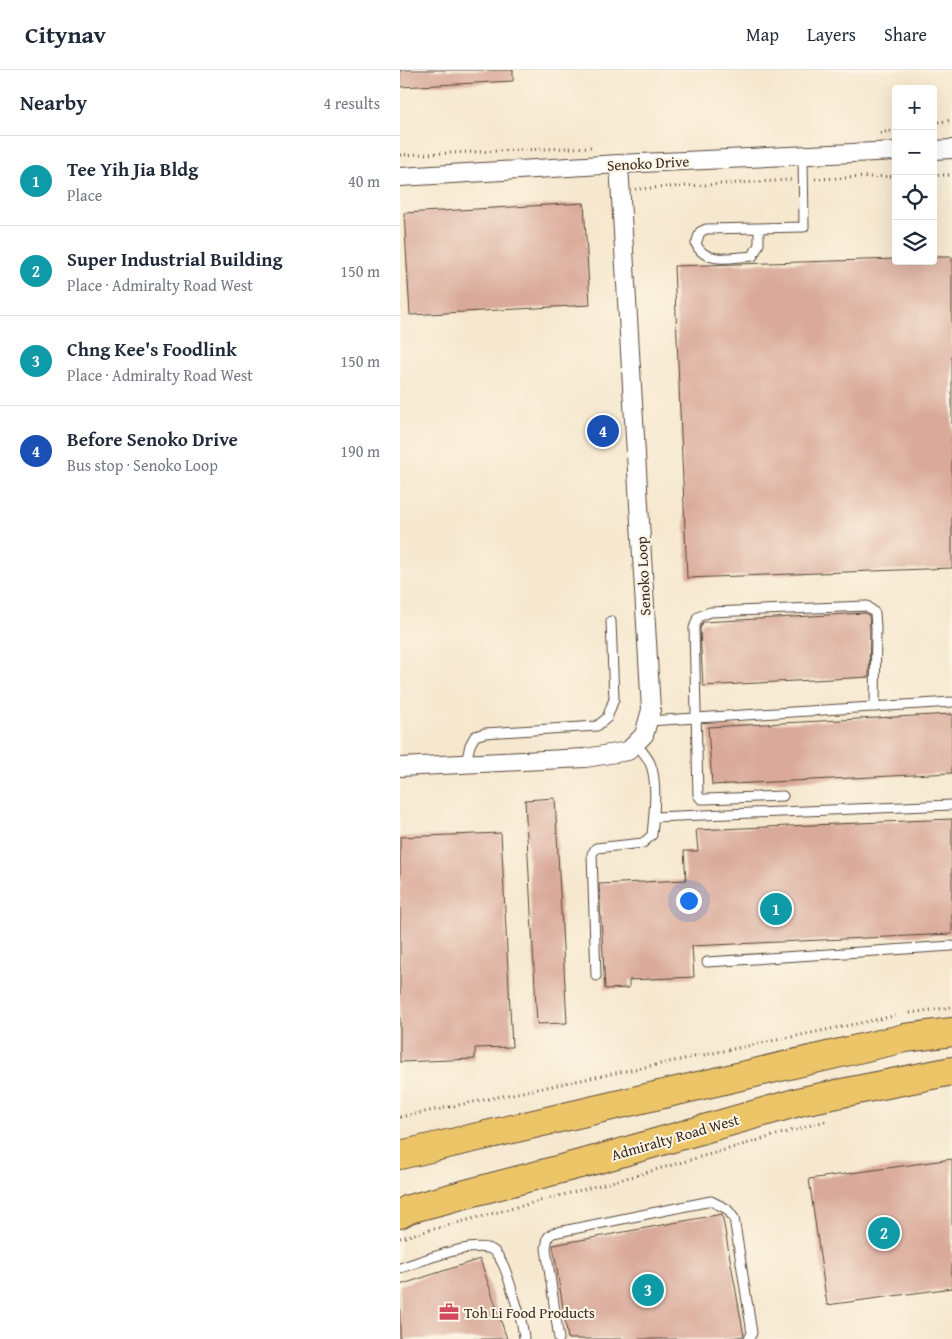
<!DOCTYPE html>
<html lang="en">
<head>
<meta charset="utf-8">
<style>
  body { margin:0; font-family:"Gentium Book Plus",serif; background:#f6f6f7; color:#1f2937 }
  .controls { position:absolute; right:15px; top:15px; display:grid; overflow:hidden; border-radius:5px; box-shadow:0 5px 20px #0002 }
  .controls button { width:45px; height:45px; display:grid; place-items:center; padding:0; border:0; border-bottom:1px solid #e0e1e3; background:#fff; color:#1f2937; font:25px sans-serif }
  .you { position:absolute; left:288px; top:830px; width:18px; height:18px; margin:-12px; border:4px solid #fff; border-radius:50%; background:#1a73e8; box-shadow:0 0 0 8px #1a73e833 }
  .badge { display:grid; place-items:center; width:32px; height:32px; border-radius:50%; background:#ea580c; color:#fff; font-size:16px; font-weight:700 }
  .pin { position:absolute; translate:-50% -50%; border:2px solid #fff; box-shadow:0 1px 5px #0006 }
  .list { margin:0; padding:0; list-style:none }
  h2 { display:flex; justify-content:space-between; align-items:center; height:65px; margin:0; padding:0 20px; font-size:21px }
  h2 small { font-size:16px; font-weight:400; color:#747a83 }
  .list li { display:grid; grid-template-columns:32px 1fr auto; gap:15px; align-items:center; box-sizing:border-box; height:90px; padding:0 20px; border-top:1px solid #e0e1e3 }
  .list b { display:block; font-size:19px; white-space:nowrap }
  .list p { margin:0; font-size:16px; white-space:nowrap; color:#747a83 }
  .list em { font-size:16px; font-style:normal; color:#747a83 }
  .icon { flex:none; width:28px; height:28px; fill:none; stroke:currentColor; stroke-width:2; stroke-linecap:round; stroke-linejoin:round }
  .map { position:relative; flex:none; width:552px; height:1269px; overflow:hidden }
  header { display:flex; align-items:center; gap:30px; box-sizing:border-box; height:70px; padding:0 25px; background:#fff; border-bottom:1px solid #e0e1e3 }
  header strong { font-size:24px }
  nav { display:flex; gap:28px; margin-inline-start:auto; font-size:18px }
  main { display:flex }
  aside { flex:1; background:#fff }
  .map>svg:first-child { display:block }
</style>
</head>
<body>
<header>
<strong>Citynav</strong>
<nav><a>Map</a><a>Layers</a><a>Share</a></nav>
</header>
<main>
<aside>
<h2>Nearby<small>4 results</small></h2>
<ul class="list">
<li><span class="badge" style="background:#0f9aa8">1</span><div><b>Tee Yih Jia Bldg</b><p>Place</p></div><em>40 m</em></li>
<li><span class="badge" style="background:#0f9aa8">2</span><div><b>Super Industrial Building</b><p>Place · Admiralty Road West</p></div><em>150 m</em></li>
<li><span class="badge" style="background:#0f9aa8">3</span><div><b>Chng Kee's Foodlink</b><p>Place · Admiralty Road West</p></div><em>150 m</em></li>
<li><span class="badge" style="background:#1a4fb4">4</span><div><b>Before Senoko Drive</b><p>Bus stop · Senoko Loop</p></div><em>190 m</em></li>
</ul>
</aside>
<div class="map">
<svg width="552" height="1269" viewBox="0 0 552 1269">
  <rect width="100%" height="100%" fill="#fcf5e5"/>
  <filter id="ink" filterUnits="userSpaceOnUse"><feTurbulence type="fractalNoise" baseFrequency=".02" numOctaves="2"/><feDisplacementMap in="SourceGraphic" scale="10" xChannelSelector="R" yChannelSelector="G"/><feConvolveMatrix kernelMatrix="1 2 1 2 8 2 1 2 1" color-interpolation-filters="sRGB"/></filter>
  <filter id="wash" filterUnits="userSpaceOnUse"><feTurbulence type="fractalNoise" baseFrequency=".0096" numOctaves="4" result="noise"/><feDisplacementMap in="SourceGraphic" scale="20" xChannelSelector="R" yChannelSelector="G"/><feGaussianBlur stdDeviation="1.12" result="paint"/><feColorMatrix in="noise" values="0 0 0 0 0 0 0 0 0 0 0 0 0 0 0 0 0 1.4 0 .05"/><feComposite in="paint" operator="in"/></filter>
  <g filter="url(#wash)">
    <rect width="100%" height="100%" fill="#f6e8cf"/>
    <g id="blocks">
      <!-- building -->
      <g fill="#d9a999">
        <polygon points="0,0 113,0 113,11 0,17"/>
        <polygon points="184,133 190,235 10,245 4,143"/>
        <polygon points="533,187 552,187 552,498 287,508 274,196 496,189 496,191 533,191"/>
        <polygon points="465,543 469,546 470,558 469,607 303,616 300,559 303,552"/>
        <polygon points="552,644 552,703 312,715 308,657"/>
        <polygon points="155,728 167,953 137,954 125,730"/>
        <polygon points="552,749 552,864 292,876 294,907 229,910 229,918 205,919 199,814 286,810 284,781 298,781 296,760"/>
        <polygon points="101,763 112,977 75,978 75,989 0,992 0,767"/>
        <polygon points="552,1089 552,1218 427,1235 409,1109"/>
        <polygon points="322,1144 344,1266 325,1269 168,1269 153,1175"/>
        <polygon points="80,1189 107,1269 0,1269 0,1215"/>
      </g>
    </g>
  </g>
  <g filter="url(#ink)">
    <use href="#blocks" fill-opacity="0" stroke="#574639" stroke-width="1"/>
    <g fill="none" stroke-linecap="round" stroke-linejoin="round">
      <defs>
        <g id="service">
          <path d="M359 158V174L353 186C333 187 305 195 296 174L300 162 306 159 404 157 403 86"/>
          <polyline points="248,651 552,632"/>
          <polyline points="66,693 70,675 75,666 85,663 197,656 207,648 214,629 211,551"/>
          <polyline points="383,726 306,729 301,729 298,725 294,558 298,547 310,542 467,536 475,543 476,558 475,637"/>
          <polyline points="254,747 552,735"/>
          <polyline points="307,892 552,876"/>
          <path d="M196 906 192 784 196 778 243 773 252 765C254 746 258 710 250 693 247 686 241 680 236 674"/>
          <path d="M0 1198C20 1192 80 1167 95 1182 104 1192 107 1205 111 1217 116 1234 123 1251 124 1269"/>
          <polyline points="159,1269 146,1178 148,1167 153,1163 311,1131 327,1139 334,1148 352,1263 349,1269"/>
        </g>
        <g id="minor">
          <polyline points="533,80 552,79"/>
          <polyline points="0,107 219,94 496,81"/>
          <polyline points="0,697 185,688 228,681 244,665 251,640 219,94"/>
        </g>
        <g id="primary">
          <polyline points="0,1085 505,968 552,962"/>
          <polyline points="0,1144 9,1139 199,1089 402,1031 552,1001"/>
        </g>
      </defs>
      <!-- service casing -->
      <use href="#service" stroke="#574639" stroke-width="11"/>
      <!-- minor casing -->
      <use href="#minor" stroke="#574639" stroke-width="20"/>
      <!-- primary casing -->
      <use href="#primary" stroke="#574639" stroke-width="30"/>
      <!-- path -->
      <g stroke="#574639" stroke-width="3" stroke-dasharray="1 4" stroke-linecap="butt">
        <polyline points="533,53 552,50"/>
        <polyline points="480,63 496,60"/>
        <polyline points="0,85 192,77"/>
        <polyline points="533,105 552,105"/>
        <polyline points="415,109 496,106"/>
        <polyline points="235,119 391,110"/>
        <polyline points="510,943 552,937"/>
        <polyline points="0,1047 499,945"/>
        <polyline points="0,1168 234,1106 429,1050"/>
      </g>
      <!-- service -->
      <use href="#service" stroke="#fff" stroke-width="9"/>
      <!-- minor -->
      <use href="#minor" stroke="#fff" stroke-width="18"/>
      <!-- primary -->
      <use href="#primary" stroke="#edc569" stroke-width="28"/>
    </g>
  </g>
  <!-- icons -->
  <defs>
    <symbol id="office-bare" viewBox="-9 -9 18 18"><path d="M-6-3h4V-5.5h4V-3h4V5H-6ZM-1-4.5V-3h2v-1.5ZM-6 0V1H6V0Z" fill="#d1495b" stroke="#fcf5e5" stroke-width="2.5" paint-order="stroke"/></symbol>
  </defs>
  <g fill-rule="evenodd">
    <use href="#office-bare" x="35" y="1228" width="28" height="28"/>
  </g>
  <g text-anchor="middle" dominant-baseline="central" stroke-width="4" stroke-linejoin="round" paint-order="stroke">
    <!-- street labels -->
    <g font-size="15" fill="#3b2a1e" stroke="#fcf5e5">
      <text transform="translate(248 93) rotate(-3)">Senoko Drive</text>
      <text transform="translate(243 506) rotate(-93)">Senoko Loop</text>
      <text transform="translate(275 1067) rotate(-16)">Admiralty Road West</text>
    </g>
    <!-- poi labels -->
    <g font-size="15" fill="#3b2a1e" stroke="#fcf5e5" text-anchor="start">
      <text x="64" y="1242">Toh Li Food Products</text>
    </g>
  </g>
</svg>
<div class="controls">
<button>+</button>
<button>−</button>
<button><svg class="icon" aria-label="locate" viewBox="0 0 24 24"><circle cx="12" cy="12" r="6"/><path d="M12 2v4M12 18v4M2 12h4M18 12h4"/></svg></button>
<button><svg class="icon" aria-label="layers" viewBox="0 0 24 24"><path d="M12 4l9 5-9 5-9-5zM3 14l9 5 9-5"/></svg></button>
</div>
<div class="you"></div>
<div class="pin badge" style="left:376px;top:839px;background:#0f9aa8">1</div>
<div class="pin badge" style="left:484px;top:1163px;background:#0f9aa8">2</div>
<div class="pin badge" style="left:248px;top:1220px;background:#0f9aa8">3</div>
<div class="pin badge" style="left:203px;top:361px;background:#1a4fb4">4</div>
</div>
</main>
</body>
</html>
